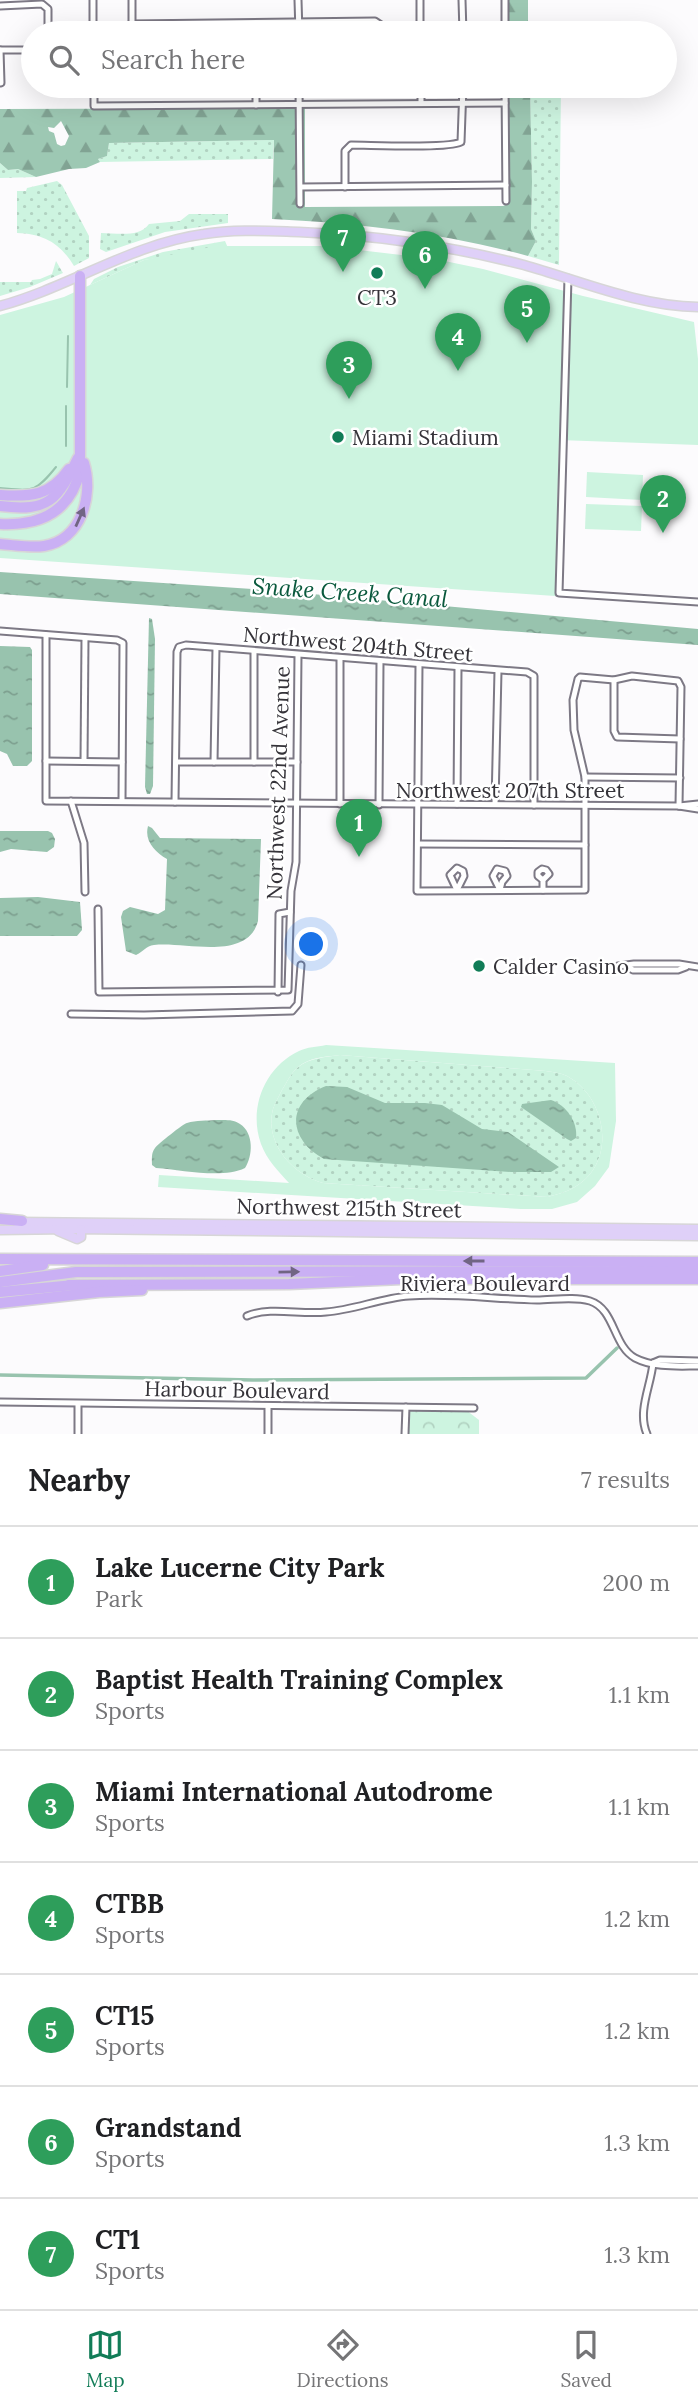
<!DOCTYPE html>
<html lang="en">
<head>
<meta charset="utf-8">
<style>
  body { margin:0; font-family:Lora,serif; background:#f6f6f6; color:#202124 }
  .you { position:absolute; left:312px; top:945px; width:24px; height:24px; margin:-18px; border:5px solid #fff; border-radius:50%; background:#1a73e8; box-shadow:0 0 0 10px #1a73e833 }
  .badge { display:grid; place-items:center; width:46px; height:46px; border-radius:50%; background:#117c57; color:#fff; font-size:23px; font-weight:700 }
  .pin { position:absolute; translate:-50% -58px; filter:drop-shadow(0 2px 4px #0008) }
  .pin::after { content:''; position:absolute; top:37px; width:24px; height:21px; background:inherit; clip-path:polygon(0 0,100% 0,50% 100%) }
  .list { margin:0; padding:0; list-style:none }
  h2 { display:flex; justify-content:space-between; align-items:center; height:91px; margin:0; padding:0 28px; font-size:30px }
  h2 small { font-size:23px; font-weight:400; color:#757577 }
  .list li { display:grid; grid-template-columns:46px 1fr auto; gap:21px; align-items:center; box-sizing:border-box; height:112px; padding:0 28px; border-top:2px solid #e0e0e0 }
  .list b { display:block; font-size:26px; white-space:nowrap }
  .list p { margin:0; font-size:23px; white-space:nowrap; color:#757577 }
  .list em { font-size:23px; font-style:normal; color:#757577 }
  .icon { flex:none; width:38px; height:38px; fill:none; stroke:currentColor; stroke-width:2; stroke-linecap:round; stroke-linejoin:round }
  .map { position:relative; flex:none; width:698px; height:1434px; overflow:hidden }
  .search { position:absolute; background:#fff; box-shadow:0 7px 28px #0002; left:21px; right:21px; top:21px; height:77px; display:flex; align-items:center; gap:18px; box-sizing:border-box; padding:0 24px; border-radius:38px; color:#757577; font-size:26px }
  .sheet { height:875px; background:#fff }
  nav { display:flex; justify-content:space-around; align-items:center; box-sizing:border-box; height:98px; border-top:2px solid #e0e0e0; background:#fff; font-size:19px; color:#757577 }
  nav a { display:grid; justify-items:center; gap:4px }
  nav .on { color:#117c57 }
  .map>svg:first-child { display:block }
</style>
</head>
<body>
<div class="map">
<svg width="698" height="1434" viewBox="0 0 698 1434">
  <defs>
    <pattern id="grass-dots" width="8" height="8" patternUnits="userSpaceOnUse" patternTransform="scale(1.75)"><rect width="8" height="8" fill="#cdf4e0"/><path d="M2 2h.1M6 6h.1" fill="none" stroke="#b1d2c1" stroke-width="1.8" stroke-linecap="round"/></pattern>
    <pattern id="forest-firs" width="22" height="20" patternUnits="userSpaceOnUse" patternTransform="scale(1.75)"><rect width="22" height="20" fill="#9dc8b3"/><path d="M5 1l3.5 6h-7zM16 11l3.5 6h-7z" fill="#81a393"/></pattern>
    <pattern id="park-crowns" width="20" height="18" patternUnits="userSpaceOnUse" patternTransform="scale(1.75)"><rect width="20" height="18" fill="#cdf4e0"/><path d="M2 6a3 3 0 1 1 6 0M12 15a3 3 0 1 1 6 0" fill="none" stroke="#b1d2c1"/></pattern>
    <pattern id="water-ripples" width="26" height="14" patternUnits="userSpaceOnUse" patternTransform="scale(1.75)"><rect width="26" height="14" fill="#98c3ae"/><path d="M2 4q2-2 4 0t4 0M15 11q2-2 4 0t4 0" fill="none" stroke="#7d9f8f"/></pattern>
  </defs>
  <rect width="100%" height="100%" fill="#fcfbfd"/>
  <!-- grass -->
  <g fill="url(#grass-dots)">
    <polygon points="530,86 561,86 559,265 528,256 536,241 531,229 532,182"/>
    <polygon points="274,140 273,159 100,162 98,159 107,156 109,143"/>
    <polygon points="0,163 8,170 18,169 36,177 0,178"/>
    <path d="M57 181 62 185 89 236V258L74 266C60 243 44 234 17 233V191H26L27 188Z"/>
    <path d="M189 214H228V223L165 232 106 252 100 249 101 233C117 233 139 238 149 224L180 221Z"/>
    <polygon points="225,241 228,248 144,260 90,285 94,279 118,267 163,252"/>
    <polygon points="56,261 63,273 30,287 0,296 0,282 31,282 32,280 40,279 52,274"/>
    <path d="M340 1055 546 1071C552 1072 561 1073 567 1076 606 1097 617 1159 578 1185 570 1191 558 1194 548 1197L323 1183C293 1175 264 1143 273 1109 275 1103 279 1096 282 1090 287 1082 291 1073 298 1067 310 1058 325 1057 340 1055Z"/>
  </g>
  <!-- forest -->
  <g fill="url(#forest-firs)" fill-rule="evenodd">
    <polygon points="507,0 528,0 528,33 508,33"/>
    <path d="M508 86H530L532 182 531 229 536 241 528 256C444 233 359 223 272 219L274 140 109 143 107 156 98 159 100 162 86 168 69 169 36 177 18 169 8 170 0 163V109L305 108V207L503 206 508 204ZM61 121 69 136 65 145 61 146 57 144 54 133 49 131 48 127 54 128Z"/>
  </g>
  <!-- park -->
  <polygon fill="url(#park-crowns)" points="408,1410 466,1410 479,1420 479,1434 408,1434"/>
  <!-- garden -->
  <g fill="#cdf4e0" fill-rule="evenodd">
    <polygon points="216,246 325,246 435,259 483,269 583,296 694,322 698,359 698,445 559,440 555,596 0,558 0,315 64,297 144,260"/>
    <polygon points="587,472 643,475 642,500 586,497"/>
    <polygon points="586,504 642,506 641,531 585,529"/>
    <path d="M326 1045 615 1063 616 1121 609 1167 595 1186 577 1202 552 1209H521L158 1187 159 1175 289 1183C278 1171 267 1160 261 1144 248 1108 265 1067 299 1051 307 1047 317 1047 326 1045ZM340 1055 546 1071C552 1072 561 1073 567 1076 606 1097 617 1159 578 1185 570 1191 558 1194 548 1197L323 1183C293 1175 264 1143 273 1109 275 1103 279 1096 282 1090 287 1082 291 1073 298 1067 310 1057 325 1057 340 1055Z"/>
  </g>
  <!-- water -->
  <g fill="url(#water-ripples)">
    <polygon points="0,572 268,590 698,629 698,645 0,594"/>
    <polygon points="149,618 152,619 155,639 153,786 150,794 147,794 145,787"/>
    <polygon points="0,646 30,647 32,650 32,761 27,766 13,766 7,754 0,751"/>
    <path d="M148 826 152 828 160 838 261 839 258 921C247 962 184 941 154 945 146 946 143 952 136 955L126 951 121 917 123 911 130 907 158 914 165 910 167 859C155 852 144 841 148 826Z"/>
    <polygon points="0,831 48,831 52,833 55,839 54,847 47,852 11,849 0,852"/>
    <polygon points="38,897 80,902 82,930 77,936 0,936 0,898"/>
    <path d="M326 1086 347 1087 385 1103H425L442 1105 482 1129 508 1132 559 1167 551 1172H511L324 1159C288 1140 285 1102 326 1086Z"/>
    <path d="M551 1100C566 1105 578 1122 576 1138L571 1141 567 1139 521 1107 522 1104Z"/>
    <path d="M216 1120C224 1120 234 1119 240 1124 254 1133 253 1156 245 1168 222 1179 183 1170 156 1168L152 1165C152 1159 151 1153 155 1148 157 1145 184 1123 187 1123 196 1120 207 1121 216 1120Z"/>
  </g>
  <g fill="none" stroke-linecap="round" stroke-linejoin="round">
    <!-- stream -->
    <g stroke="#98c3ae" stroke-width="2">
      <polyline points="67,387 68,336"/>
      <polyline points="66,406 66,446"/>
      <path d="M0 488C33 491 35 493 56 467"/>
    </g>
    <!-- canal -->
    <polyline stroke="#98c3ae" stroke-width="3.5" points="0,1375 253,1380 586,1378 617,1348"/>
    <defs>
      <g id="minor">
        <polyline points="93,0 93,33"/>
        <polyline points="298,0 299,33"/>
        <polyline points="420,0 420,33"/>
        <polyline points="462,0 463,33"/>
        <polyline points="0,6 42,4 48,9 48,33"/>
        <polyline points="131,24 375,21 381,25 381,33"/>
        <polyline points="132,33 132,0"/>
        <polyline points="505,33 505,0"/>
        <polyline points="0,50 33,50"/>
        <polyline points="0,50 1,83"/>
        <polyline points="94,86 94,106 505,103"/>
        <polyline points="256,86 256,105"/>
        <polyline points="299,86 300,204"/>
        <polyline points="421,86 421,103"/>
        <polyline points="505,86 506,201"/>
        <polyline points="301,187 506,185"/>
        <path d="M345 187V151L351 145C372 145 446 149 461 142L463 86"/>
        <polyline points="568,278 559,593 698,602"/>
        <polyline points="0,631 117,640 123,643 122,801"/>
        <path d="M46 635V801C257 802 468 804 679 806L698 809"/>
        <polyline points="419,665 417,891 585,890 585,777 574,730 573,700 578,679 580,677 614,680 632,676 678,681 681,687 679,806"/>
        <polyline points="614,680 614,731 617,737 680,739"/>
        <polyline points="46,761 122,762"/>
        <polyline points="84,761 85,638"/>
        <polyline points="177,762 297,762"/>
        <polyline points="214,762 216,648"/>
        <polyline points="254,762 254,651"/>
        <polyline points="585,777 680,778"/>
        <polyline points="71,801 84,843 85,892"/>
        <polyline points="175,802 177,652 179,647 186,645 527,672 534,676 534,805"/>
        <polyline points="340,804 340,658"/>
        <polyline points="457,804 458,668"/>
        <polyline points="495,804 498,671"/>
        <polyline points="379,805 380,662"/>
        <polyline points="679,806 698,804"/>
        <polyline points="418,844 585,845"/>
        <polygon points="457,868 463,871 464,876 457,890 450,875"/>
        <polygon points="497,869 505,871 507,876 502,882 500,890 493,876"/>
        <polyline points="543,880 538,876 538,872 542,869 546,870 549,874 543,880 543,890"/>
        <polyline points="98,909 99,992 288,990 291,891 296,862 298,655"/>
        <polyline points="618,966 634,964 679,964 698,967"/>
        <polyline points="628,967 633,970 678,970 686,967"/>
        <polyline points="278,992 279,914 290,912"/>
        <polyline points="71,1014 144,1015 292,1011 298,1004 301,965"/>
        <path d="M247 1316C271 1306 300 1315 326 1312 354 1310 381 1298 409 1296 452 1293 494 1299 537 1300 553 1300 574 1296 590 1301 615 1309 613 1346 635 1358 654 1368 678 1366 698 1366"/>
        <polyline points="653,1363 660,1360 698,1361"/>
        <polyline points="0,1402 474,1408"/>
        <polyline points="78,1404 78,1434"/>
        <polyline points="268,1434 268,1406"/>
        <polyline points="405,1434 406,1407"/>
        <path d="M647 1434C637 1411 651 1386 653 1363"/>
      </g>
      <g id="major">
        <path d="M0 306C70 287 131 244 204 234 235 229 267 231 299 232 375 235 450 246 524 265 581 281 638 306 698 307"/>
        <polyline points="17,1222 698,1229"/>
        <polyline points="0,1230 72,1229 698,1236"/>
        <polyline points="58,1231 77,1239 81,1237 81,1229"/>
      </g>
      <g id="highway">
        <path d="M0 495C31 497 50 496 69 469"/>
        <path d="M0 506C50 512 57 500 78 458"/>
        <path d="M0 524C40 526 70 512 80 471V276"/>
        <path d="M0 544C14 545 30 548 44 546 81 540 94 496 84 463"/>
        <polyline points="0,1219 22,1221"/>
        <polyline points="0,1259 698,1262"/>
        <polyline points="0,1271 43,1265"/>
        <polyline points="0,1282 76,1272 698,1271"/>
        <polyline points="69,1285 289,1284 402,1279 698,1279"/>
        <polyline points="0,1292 74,1285"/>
        <polyline points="0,1303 99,1292 142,1290"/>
      </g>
    </defs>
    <!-- minor casing -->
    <use href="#minor" stroke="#7d7985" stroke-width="9"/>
    <!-- major casing -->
    <use href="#major" stroke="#d7d6d7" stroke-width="11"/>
    <!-- highway casing -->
    <use href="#highway" stroke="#d7d6d7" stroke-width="13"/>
    <!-- minor -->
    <use href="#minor" stroke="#fff" stroke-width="5"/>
    <!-- major -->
    <use href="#major" stroke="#dfd0f8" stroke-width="8"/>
    <!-- highway -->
    <use href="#highway" stroke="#cab0f4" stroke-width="10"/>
  </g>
  <!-- one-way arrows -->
  <defs><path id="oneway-solid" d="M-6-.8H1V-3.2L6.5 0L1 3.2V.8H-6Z" transform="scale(1.75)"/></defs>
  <g fill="#716584">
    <use href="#oneway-solid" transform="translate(80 517) rotate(-66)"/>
    <use href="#oneway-solid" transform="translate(474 1261) rotate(-180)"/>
    <use href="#oneway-solid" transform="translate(289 1272) rotate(-1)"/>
  </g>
  <!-- markers -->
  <g fill="#117c57" stroke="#fff" stroke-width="2.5">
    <circle cx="377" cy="273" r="7"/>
    <circle cx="338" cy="437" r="7"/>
    <circle cx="479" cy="966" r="7"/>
  </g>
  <g text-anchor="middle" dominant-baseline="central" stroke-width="5" stroke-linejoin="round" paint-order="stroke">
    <!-- poi labels -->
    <g font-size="21" fill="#353339" stroke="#fff" text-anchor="start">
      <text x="377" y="297" text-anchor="middle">CT3</text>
      <text x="352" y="437">Miami Stadium</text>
      <text x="493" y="966">Calder Casino</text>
    </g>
    <!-- street labels -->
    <g font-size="21" fill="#353339" stroke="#fff">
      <text transform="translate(358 644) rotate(5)">Northwest 204th Street</text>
      <text transform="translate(278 783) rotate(-88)">Northwest 22nd Avenue</text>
      <text x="510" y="790">Northwest 207th Street</text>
      <text transform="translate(349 1208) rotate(1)">Northwest 215th Street</text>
      <text x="485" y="1283">Riviera Boulevard</text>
      <text transform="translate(237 1390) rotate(1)">Harbour Boulevard</text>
    </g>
    <!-- water labels -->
    <g font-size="23" font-style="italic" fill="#0a593d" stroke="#fff">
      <text transform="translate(350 592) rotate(4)">Snake Creek Canal</text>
    </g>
  </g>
</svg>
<div class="you"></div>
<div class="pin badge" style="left:359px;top:857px;background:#2e9e5b">1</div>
<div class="pin badge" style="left:663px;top:533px;background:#2e9e5b">2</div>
<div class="pin badge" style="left:349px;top:399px;background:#2e9e5b">3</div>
<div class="pin badge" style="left:458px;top:371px;background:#2e9e5b">4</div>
<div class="pin badge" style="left:527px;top:343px;background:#2e9e5b">5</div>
<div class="pin badge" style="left:425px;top:289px;background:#2e9e5b">6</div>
<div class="pin badge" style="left:343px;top:272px;background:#2e9e5b">7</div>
<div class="search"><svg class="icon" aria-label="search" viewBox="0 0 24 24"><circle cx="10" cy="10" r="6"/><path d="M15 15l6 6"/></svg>Search here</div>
</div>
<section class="sheet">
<h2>Nearby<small>7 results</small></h2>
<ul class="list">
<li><span class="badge" style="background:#2e9e5b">1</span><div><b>Lake Lucerne City Park</b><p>Park</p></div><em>200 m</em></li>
<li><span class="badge" style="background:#2e9e5b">2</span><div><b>Baptist Health Training Complex</b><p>Sports</p></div><em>1.1 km</em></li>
<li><span class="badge" style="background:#2e9e5b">3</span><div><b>Miami International Autodrome</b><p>Sports</p></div><em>1.1 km</em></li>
<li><span class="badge" style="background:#2e9e5b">4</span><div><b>CTBB</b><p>Sports</p></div><em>1.2 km</em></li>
<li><span class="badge" style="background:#2e9e5b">5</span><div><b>CT15</b><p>Sports</p></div><em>1.2 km</em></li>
<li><span class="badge" style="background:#2e9e5b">6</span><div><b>Grandstand</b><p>Sports</p></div><em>1.3 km</em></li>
<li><span class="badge" style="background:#2e9e5b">7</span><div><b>CT1</b><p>Sports</p></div><em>1.3 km</em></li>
</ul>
</section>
<nav>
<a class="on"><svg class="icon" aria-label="map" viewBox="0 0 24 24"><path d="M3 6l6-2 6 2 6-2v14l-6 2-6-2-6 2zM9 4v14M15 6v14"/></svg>Map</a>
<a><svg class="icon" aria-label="directions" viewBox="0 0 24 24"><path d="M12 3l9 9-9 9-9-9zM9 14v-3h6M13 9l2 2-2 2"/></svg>Directions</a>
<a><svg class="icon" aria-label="saved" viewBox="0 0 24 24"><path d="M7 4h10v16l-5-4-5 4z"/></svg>Saved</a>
</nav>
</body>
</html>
